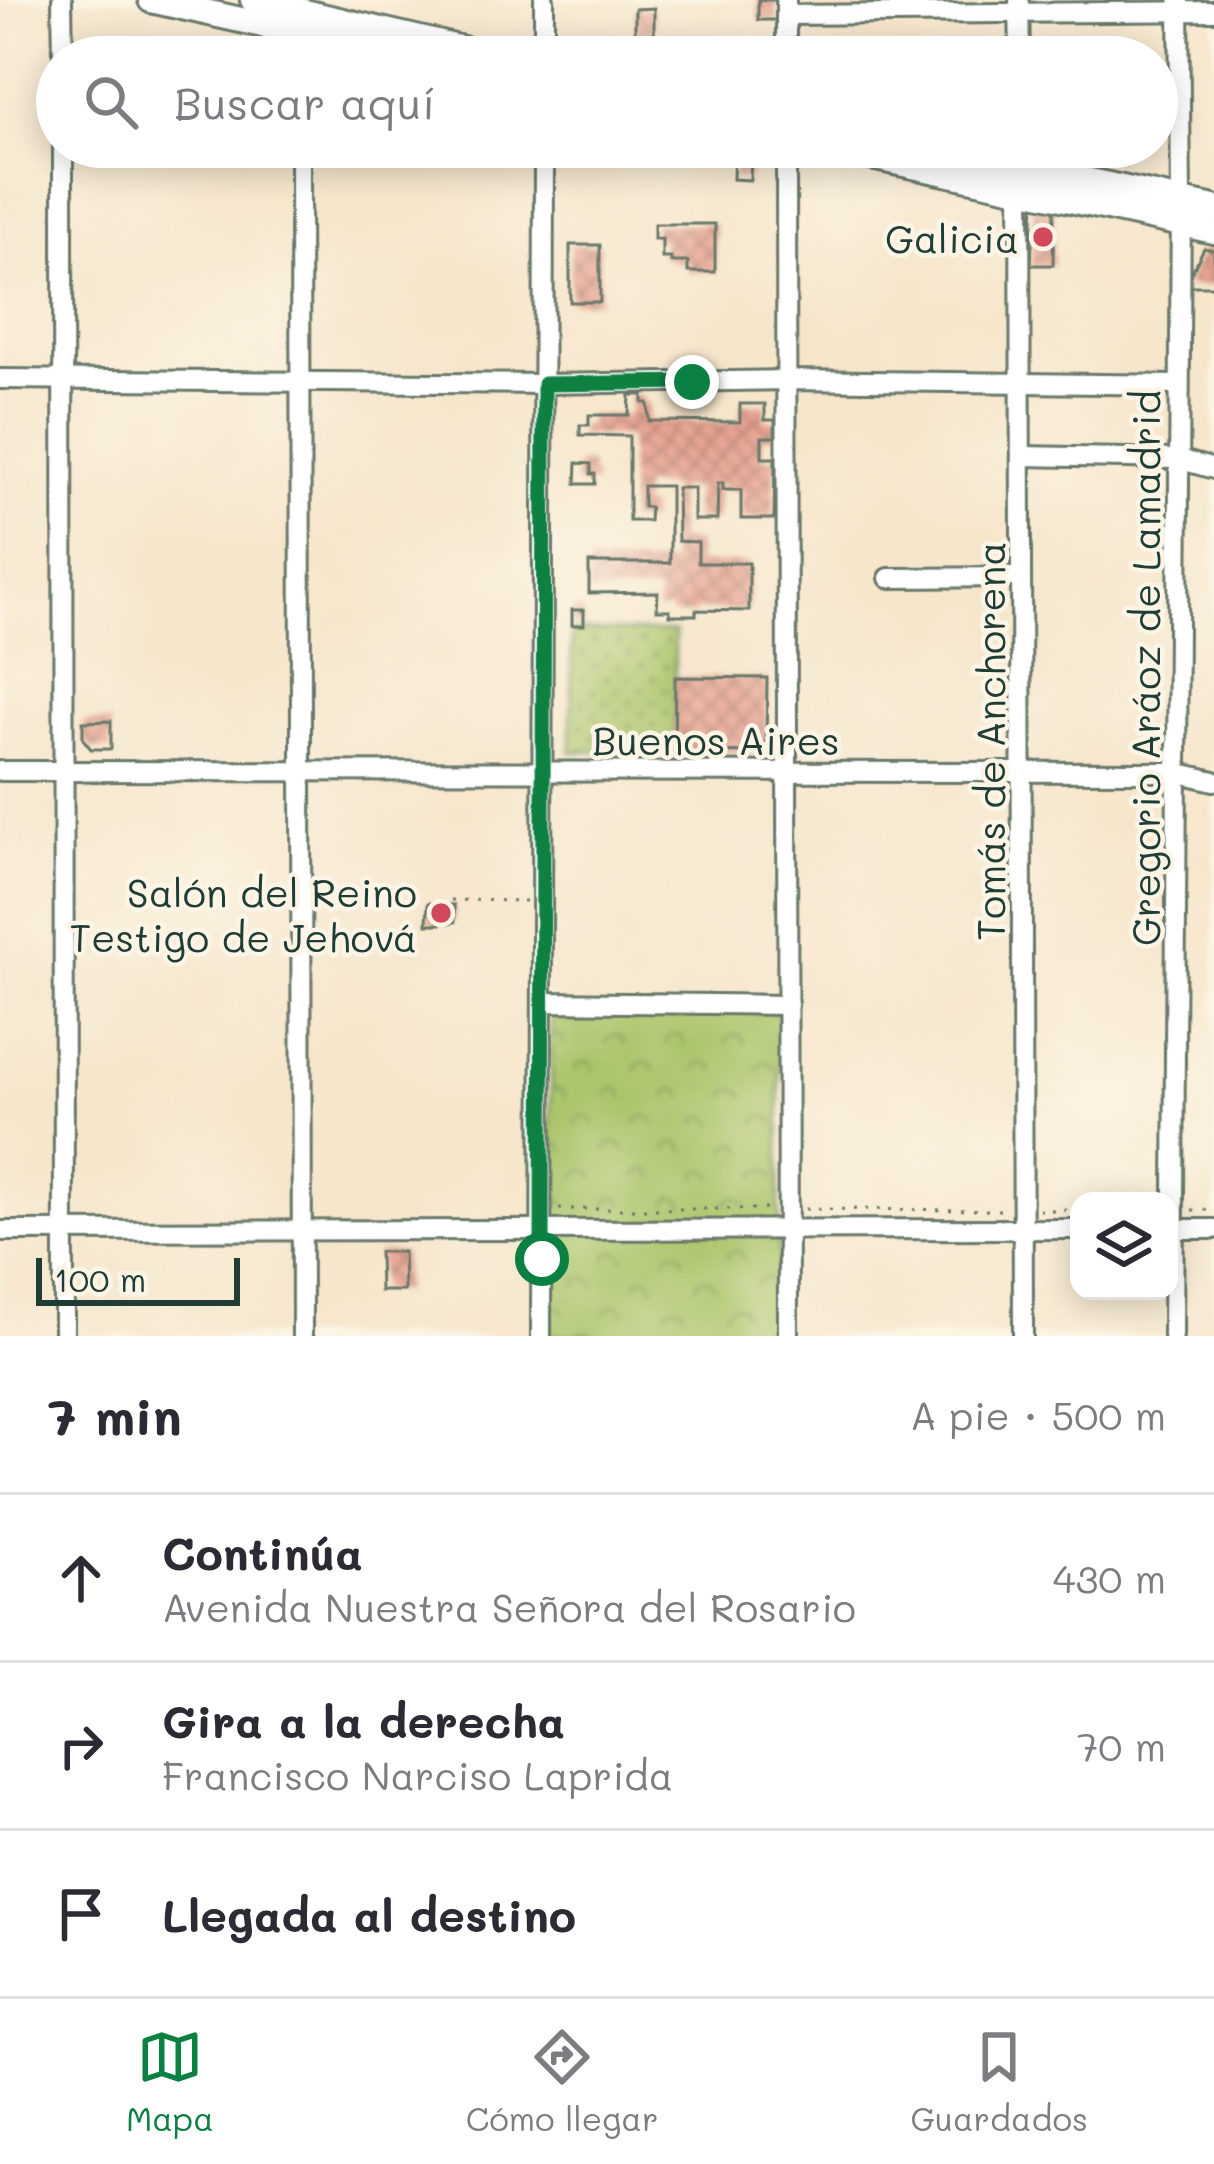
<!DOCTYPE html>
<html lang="es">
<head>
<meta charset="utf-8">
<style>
  body { margin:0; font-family:Mali,sans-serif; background:#f7f7f7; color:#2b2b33 }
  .controls { position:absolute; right:36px; bottom:36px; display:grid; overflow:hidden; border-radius:24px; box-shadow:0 6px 30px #0003 }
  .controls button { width:108px; height:108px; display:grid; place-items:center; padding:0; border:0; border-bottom:3px solid #e1e1e2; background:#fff; color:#2b2b33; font:60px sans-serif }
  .scale { position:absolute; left:36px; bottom:30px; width:204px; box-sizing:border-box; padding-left:12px; border:6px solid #1f3d34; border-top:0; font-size:33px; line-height:42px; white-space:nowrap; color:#1f3d34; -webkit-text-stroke:9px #fcf5e5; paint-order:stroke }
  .stop { position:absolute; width:36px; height:36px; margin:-27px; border:9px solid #0b8043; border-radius:50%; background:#fff }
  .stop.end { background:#0b8043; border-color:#fff; box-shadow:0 3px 12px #0008 }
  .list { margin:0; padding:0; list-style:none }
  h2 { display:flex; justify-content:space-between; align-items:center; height:156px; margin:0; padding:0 48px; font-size:51px }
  h2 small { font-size:39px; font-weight:400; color:#7c7c81 }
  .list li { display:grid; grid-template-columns:78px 1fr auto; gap:36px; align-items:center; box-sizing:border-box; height:168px; padding:0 48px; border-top:3px solid #e1e1e2 }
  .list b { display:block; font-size:45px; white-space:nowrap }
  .list p { margin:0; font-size:39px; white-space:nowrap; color:#7c7c81 }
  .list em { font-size:39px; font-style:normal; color:#7c7c81 }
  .icon { flex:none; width:66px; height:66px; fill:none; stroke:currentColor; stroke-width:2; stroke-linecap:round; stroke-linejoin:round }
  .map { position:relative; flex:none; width:1214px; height:1336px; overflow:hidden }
  .search { position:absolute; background:#fff; box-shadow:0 6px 30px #0003; left:36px; right:36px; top:36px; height:132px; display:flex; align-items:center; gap:30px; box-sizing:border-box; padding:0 42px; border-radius:66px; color:#7c7c81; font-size:45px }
  .sheet { height:660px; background:#fff }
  nav { display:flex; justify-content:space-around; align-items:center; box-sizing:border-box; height:168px; border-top:3px solid #e1e1e2; background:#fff; font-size:33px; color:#7c7c81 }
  nav a { display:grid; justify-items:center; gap:6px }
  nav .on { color:#0b8043 }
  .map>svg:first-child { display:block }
</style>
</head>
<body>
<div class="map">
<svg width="1214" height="1336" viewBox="0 0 1214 1336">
  <defs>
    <pattern id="grass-dots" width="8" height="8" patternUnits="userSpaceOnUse" patternTransform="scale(3)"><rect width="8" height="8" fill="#aac56b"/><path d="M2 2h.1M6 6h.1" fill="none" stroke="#8aa159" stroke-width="1.8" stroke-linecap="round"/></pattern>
    <pattern id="park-crowns" width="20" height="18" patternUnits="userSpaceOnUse" patternTransform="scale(3)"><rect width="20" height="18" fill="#aac56b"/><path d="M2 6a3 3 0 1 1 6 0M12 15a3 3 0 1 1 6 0" fill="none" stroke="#8aa159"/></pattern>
    <pattern id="building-cross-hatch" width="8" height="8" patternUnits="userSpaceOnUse" patternTransform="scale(3)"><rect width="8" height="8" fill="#e7a392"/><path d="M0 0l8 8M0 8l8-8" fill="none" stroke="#bb8678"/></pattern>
  </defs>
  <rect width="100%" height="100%" fill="#fcf5e5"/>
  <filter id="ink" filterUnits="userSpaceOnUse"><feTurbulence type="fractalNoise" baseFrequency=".00833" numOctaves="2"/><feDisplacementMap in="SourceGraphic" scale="24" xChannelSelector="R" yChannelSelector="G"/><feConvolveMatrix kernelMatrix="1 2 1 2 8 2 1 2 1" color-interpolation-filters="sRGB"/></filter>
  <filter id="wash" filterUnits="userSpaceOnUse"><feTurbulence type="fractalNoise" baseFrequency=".004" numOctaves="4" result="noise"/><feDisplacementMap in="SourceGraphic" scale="48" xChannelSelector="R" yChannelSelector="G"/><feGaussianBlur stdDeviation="2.7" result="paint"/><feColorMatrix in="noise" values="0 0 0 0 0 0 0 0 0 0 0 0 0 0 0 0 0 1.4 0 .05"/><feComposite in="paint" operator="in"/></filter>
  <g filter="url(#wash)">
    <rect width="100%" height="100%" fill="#f6e6cc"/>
    <!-- grass -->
    <polygon fill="url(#grass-dots)" stroke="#648150" stroke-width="3" points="572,631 675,632 674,752 571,752"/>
    <!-- park -->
    <polygon fill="url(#park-crowns)" stroke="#648150" stroke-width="3" points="551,1010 780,1011 779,1336 550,1336"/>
    <g id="blocks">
      <!-- building -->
      <g fill="url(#building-cross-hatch)">
        <polygon points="758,0 776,0 777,20 758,20"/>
        <polygon points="654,8 654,57 635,57 635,9"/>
        <rect x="569" y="147" width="14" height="14"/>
        <polygon points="1101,147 1120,147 1120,161 1101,156"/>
        <polygon points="734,152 751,156 750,180 733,179"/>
        <polygon points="1034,204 1054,209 1053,265 1031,265"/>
        <polygon points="654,224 715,224 715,272 688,272 688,262 671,262 671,258 662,258 662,239 654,239"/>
        <rect x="570" y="245" width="30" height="57"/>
        <polygon points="1204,248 1214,250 1214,286 1185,286"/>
        <polygon points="630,395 643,395 643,403 648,403 649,421 740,422 740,404 765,404 765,420 775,420 775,437 762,437 762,458 775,458 774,519 741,519 741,490 723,490 723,483 718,483 717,520 694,520 694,488 677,488 678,541 698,542 698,563 749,563 749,611 696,610 696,615 670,615 670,610 657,610 658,592 589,593 589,563 670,563 670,486 643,486 643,507 650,507 649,521 629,521 629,436 580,435 580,425 589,425 589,415 629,415"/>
        <polygon points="577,463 591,464 591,474 595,474 595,484 576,484"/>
        <rect x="572" y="610" width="12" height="15"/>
        <polygon points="675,677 767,678 766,753 674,752"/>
        <polygon points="111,721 111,749 91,749 83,739 83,722"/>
        <polygon points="428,903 442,903 442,910 448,910 450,905 454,905 455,922 449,923 448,918 443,917 441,924 427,924"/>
        <polygon points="379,1252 403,1252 404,1291 380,1291"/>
      </g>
    </g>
  </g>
  <g filter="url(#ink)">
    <use href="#blocks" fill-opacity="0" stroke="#6a7869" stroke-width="3"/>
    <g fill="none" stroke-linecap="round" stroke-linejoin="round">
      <defs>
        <g id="minor">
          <polyline points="62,0 63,57"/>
          <polyline points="1019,2 1020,57"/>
          <polyline points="786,15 1214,11"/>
          <polyline points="299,23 299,57"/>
          <polyline points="544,57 544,0"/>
          <polyline points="786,57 786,0"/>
          <polyline points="63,147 64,1336"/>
          <polyline points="300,147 302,1336"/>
          <polyline points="786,147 788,1336"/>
          <polyline points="1020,147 1023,1336"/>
          <polyline points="0,379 545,384 788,380 1179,385"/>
          <polyline points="1022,456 1178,459 1214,469"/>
          <polyline points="889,578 1021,577"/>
          <polyline points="0,771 1176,772 1214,781"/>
          <polyline points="543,1002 788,1005"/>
          <polyline points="1169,1229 1214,1229"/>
          <polyline points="0,1231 1079,1229"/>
          <polyline points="541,1336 544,147"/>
          <polyline points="1173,1336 1181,200 1179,0"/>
        </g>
        <g id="major">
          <polyline points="151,0 406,57"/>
          <polyline points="253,0 497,57"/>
          <polyline points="825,147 1214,231"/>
          <polyline points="934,147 1214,208"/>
        </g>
      </defs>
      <!-- minor casing -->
      <use href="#minor" stroke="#6a7869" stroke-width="24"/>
      <!-- major casing -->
      <use href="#major" stroke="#6a7869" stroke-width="30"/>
      <!-- path -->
      <g stroke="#6a7869" stroke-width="3" stroke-dasharray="3 9" stroke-linecap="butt">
        <polyline points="451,900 529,901"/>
        <polyline points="559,1209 771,1209"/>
        <polyline points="805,1209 1005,1210"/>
        <polyline points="1039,1210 1079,1210"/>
        <polyline points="1192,1210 1214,1210"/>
      </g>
      <!-- minor -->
      <use href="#minor" stroke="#fff" stroke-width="18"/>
      <!-- major -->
      <use href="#major" stroke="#fff" stroke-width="24"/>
    </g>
  </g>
  <g fill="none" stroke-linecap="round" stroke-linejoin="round" filter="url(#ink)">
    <!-- route -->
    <polyline stroke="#0b8043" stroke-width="15" points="542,1259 544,384 692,382"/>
  </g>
  <!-- markers -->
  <g fill="#d1495b" stroke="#fcf5e5" stroke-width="4.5">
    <circle cx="1043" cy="237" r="12"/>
    <circle cx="441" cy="913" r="12"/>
  </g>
  <g text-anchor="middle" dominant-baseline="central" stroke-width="9" stroke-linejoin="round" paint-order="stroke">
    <!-- poi labels -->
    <g font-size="39" fill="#1f3d34" stroke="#fcf5e5" text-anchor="end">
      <text x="1019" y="237">Galicia</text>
      <text x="417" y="891">Salón del Reino<tspan x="417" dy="45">Testigo de Jehová</tspan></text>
    </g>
    <!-- street labels -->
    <g font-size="39" fill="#1f3d34" stroke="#fcf5e5">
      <text transform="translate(1144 668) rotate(-90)">Gregorio Aráoz de Lamadrid</text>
      <text x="716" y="739">Buenos Aires</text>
      <text transform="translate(989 741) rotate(-90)">Tomás de Anchorena</text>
    </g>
  </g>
</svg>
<div class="controls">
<button><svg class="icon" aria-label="layers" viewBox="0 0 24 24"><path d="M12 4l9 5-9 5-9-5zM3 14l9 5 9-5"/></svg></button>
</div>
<div class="scale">100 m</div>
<div class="stop" style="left:542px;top:1259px"></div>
<div class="stop end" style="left:692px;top:382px"></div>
<div class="search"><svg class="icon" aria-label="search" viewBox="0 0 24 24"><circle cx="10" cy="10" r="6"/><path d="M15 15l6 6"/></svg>Buscar aquí</div>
</div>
<section class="sheet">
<h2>7 min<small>A pie · 500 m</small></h2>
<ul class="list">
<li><svg class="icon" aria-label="ahead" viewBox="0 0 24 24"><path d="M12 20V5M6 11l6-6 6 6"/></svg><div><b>Continúa</b><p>Avenida Nuestra Señora del Rosario</p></div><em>430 m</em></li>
<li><svg class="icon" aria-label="right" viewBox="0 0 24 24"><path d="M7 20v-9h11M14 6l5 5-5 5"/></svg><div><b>Gira a la derecha</b><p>Francisco Narciso Laprida</p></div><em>70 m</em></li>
<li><svg class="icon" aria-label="arrive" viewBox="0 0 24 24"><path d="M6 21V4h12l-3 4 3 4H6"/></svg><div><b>Llegada al destino</b></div></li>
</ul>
</section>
<nav>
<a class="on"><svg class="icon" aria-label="map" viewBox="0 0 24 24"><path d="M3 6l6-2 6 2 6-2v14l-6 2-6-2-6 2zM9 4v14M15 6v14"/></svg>Mapa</a>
<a><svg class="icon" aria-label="directions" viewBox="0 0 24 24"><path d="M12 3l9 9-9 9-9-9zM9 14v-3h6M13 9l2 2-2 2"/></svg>Cómo llegar</a>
<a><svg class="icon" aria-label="saved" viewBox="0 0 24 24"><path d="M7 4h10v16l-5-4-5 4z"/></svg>Guardados</a>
</nav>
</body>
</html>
